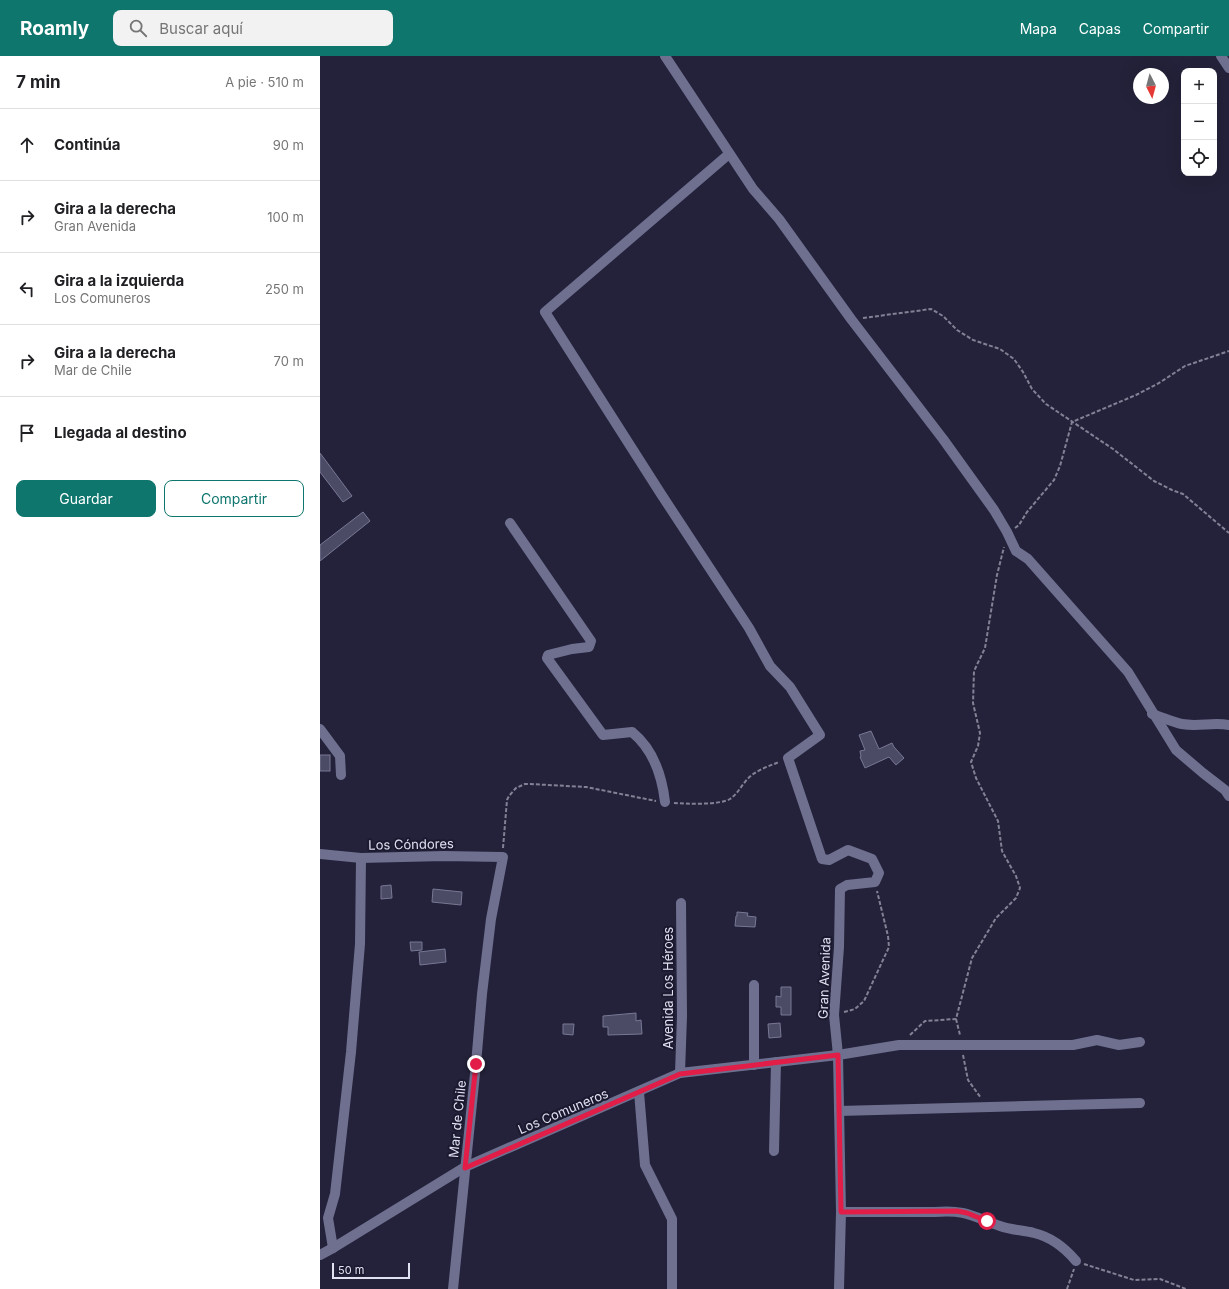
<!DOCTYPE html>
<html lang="es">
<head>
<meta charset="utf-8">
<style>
  body { margin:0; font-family:Inter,sans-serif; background:#f2f2f2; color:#202124 }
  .controls { position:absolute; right:12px; top:12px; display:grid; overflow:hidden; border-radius:8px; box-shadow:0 4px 16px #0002 }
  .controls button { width:36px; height:36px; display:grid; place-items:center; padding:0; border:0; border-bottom:1px solid #e0e0e0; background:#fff; color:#202124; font:20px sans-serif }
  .compass { position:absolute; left:813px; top:12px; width:36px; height:36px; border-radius:50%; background:#fff; box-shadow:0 4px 16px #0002; rotate:174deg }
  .scale { position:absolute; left:12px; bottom:10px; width:78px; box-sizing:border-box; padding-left:4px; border:2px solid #e0e1f1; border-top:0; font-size:11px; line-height:14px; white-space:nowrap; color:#e0e1f1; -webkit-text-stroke:3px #1a1930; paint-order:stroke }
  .stop { position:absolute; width:12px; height:12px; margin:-9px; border:3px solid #e11d48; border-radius:50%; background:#fff }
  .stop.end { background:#e11d48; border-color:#fff; box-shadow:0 1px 4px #0008 }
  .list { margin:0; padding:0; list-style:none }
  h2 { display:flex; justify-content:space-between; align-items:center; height:52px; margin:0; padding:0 16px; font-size:17px }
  h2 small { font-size:13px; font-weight:400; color:#757577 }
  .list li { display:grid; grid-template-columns:26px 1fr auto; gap:12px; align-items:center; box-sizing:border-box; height:72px; padding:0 16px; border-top:1px solid #e0e0e0 }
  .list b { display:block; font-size:15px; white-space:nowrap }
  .list p { margin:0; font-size:13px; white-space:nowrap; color:#757577 }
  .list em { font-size:13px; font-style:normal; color:#757577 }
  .actions { display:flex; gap:8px; padding:12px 16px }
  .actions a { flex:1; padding:9px 0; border:1px solid #0f766e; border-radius:8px; text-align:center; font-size:14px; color:#0f766e }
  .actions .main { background:#0f766e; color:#fff }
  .icon { flex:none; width:22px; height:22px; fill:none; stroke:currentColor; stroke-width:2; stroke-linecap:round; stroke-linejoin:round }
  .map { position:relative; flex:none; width:909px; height:1233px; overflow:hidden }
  header { display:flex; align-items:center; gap:24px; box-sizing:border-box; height:56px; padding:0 20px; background:#0f766e; color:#fff }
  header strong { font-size:19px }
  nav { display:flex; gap:22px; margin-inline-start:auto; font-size:14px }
  .search { width:280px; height:36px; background:#f2f2f2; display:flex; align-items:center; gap:10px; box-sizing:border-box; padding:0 14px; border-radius:8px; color:#757577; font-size:15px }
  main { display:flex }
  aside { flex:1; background:#fff }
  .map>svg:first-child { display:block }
</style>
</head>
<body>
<header>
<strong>Roamly</strong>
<div class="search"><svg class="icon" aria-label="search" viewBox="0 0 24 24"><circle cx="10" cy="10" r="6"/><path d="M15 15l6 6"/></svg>Buscar aquí</div>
<nav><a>Mapa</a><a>Capas</a><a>Compartir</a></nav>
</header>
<main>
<aside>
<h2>7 min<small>A pie · 510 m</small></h2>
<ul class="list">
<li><svg class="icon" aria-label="ahead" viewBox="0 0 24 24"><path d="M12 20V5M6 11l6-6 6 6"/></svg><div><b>Continúa</b></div><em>90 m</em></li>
<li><svg class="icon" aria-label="right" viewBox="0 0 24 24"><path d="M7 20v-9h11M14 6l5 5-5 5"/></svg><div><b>Gira a la derecha</b><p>Gran Avenida</p></div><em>100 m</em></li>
<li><svg class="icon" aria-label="left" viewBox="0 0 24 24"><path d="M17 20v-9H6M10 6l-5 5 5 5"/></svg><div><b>Gira a la izquierda</b><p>Los Comuneros</p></div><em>250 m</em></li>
<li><svg class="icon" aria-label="right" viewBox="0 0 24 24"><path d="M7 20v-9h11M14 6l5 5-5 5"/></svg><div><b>Gira a la derecha</b><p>Mar de Chile</p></div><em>70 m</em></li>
<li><svg class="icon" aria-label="arrive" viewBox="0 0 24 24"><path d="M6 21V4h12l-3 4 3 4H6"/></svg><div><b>Llegada al destino</b></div></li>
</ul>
<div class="actions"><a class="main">Guardar</a><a>Compartir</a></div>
</aside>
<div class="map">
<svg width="909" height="1233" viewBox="0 0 909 1233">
  <rect width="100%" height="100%" fill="#23223a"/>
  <!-- building -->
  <g fill="#4b4b66" stroke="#787895">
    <polygon points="0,397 32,440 23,446 0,416"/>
    <polygon points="43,456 50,465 0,505 0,489"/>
    <polygon points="551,675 559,693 572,687 574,691 584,702 576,709 569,701 545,712 540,701 541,701 540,695 545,694 539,679"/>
    <rect x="0" y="699" width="10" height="16"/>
    <polygon points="71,829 72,842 61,843 61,830"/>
    <polygon points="113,833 142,836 141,849 112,846"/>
    <polygon points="417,856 428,857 427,860 436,861 435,871 415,870 416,860 417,860"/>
    <polygon points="90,886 102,886 102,894 91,895"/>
    <polygon points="125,893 126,906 100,909 99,896"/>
    <polygon points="461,931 471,931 471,959 461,959 461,951 456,951 456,940 461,941"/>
    <polygon points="316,957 316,965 321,964 322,978 288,979 288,971 283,971 283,960"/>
    <polygon points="460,967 461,981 449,982 448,968"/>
    <polygon points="243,968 254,968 253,979 243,978"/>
  </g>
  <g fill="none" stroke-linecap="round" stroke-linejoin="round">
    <!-- path -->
    <g stroke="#828296" stroke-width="2" stroke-dasharray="4 2" stroke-linecap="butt">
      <polyline points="543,262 611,253 623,260 637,274 653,284 680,293 694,303 703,316 712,333 726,348 793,393 834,425 852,434 863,438 909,477"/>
      <polyline points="695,472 699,469 707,456 734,424 740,410 752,366 816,339 839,327 865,310 909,295"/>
      <path d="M354 747C367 748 400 749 410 743 417 738 420 732 425 726 433 715 447 711 459 706"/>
      <polyline points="183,792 187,744 189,740 196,732 205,728 210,728 266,731 336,745"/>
      <polyline points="524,956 535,953 544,945 569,891 568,880 557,835"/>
      <polyline points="636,963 640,979"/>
      <polyline points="590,979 605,965 636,963 652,902 676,862 696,842 700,832 696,820 682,795 678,765 656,722 651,706 658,690 660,677 653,647 654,615 665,592 677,519 684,491"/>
      <polyline points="643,999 648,1024 661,1042"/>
      <polyline points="764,1208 814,1224 840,1223 866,1233"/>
      <polyline points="747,1233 754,1213"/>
    </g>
    <!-- minor -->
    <g stroke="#6f6f8f" stroke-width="10">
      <polyline points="345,0 433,133 459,163 531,263 623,383 674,454 687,476 696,495 708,503 808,616 856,694 883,717 905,734 909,740"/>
      <polyline points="901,0 909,12"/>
      <polyline points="409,98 225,256 341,438 429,572 450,610 470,631 500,679 468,702 502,803 509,804 528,794 552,803 559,817 555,826 527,829 520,833 519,891 514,959 518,999 521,1156 519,1233"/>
      <path d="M190 467 271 585 269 591 252 593 228 599 227 602 283 679 312 676C333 693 342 720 345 746"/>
      <path d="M832 658C842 661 852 666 862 668 878 671 893 666 909 669"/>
      <polyline points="0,673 20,700 21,719"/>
      <polyline points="0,798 41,802 124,800 183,801 171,863 162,938 156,1008 133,1233"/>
      <polyline points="434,929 434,1009"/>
      <polyline points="360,1017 362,960 361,847"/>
      <polyline points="319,1036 325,1109 352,1163 352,1233"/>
      <polyline points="519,1055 820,1047"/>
      <polyline points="454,1095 456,1006"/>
      <path d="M521 1156H615C645 1153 654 1161 680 1170 691 1174 702 1174 714 1177 731 1181 745 1192 756 1205"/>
      <polyline points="13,1192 8,1162 15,1138 31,996 40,888 41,802"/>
      <polyline points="0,1199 13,1192 145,1111 360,1017 518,999 579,989 753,989 777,984 799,989 820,986"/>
    </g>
  </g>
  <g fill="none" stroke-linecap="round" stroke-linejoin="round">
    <!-- route -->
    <polyline stroke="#e11d48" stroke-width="5" points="156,1008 145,1112 360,1018 518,999 521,1156 637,1155 647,1157 667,1165"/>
  </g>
  <g text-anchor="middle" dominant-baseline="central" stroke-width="4" stroke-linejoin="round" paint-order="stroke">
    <!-- street labels -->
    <g font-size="13" fill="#e0e1f1" stroke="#1a1930">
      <text transform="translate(91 788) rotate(-1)">Los Cóndores</text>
      <text transform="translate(504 922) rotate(-88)">Gran Avenida</text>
      <text transform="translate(348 932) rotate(-90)">Avenida Los Héroes</text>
      <text transform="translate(243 1055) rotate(-23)">Los Comuneros</text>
      <text transform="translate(137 1063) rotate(-84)">Mar de Chile</text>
    </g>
  </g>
</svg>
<div class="controls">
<button>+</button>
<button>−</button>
<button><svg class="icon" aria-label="locate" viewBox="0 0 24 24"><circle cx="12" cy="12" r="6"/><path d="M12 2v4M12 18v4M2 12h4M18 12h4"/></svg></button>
</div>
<svg class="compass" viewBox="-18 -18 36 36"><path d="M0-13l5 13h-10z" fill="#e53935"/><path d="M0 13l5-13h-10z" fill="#757577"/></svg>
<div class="scale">50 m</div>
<div class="stop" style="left:667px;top:1165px"></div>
<div class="stop end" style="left:156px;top:1008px"></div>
</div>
</main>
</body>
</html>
